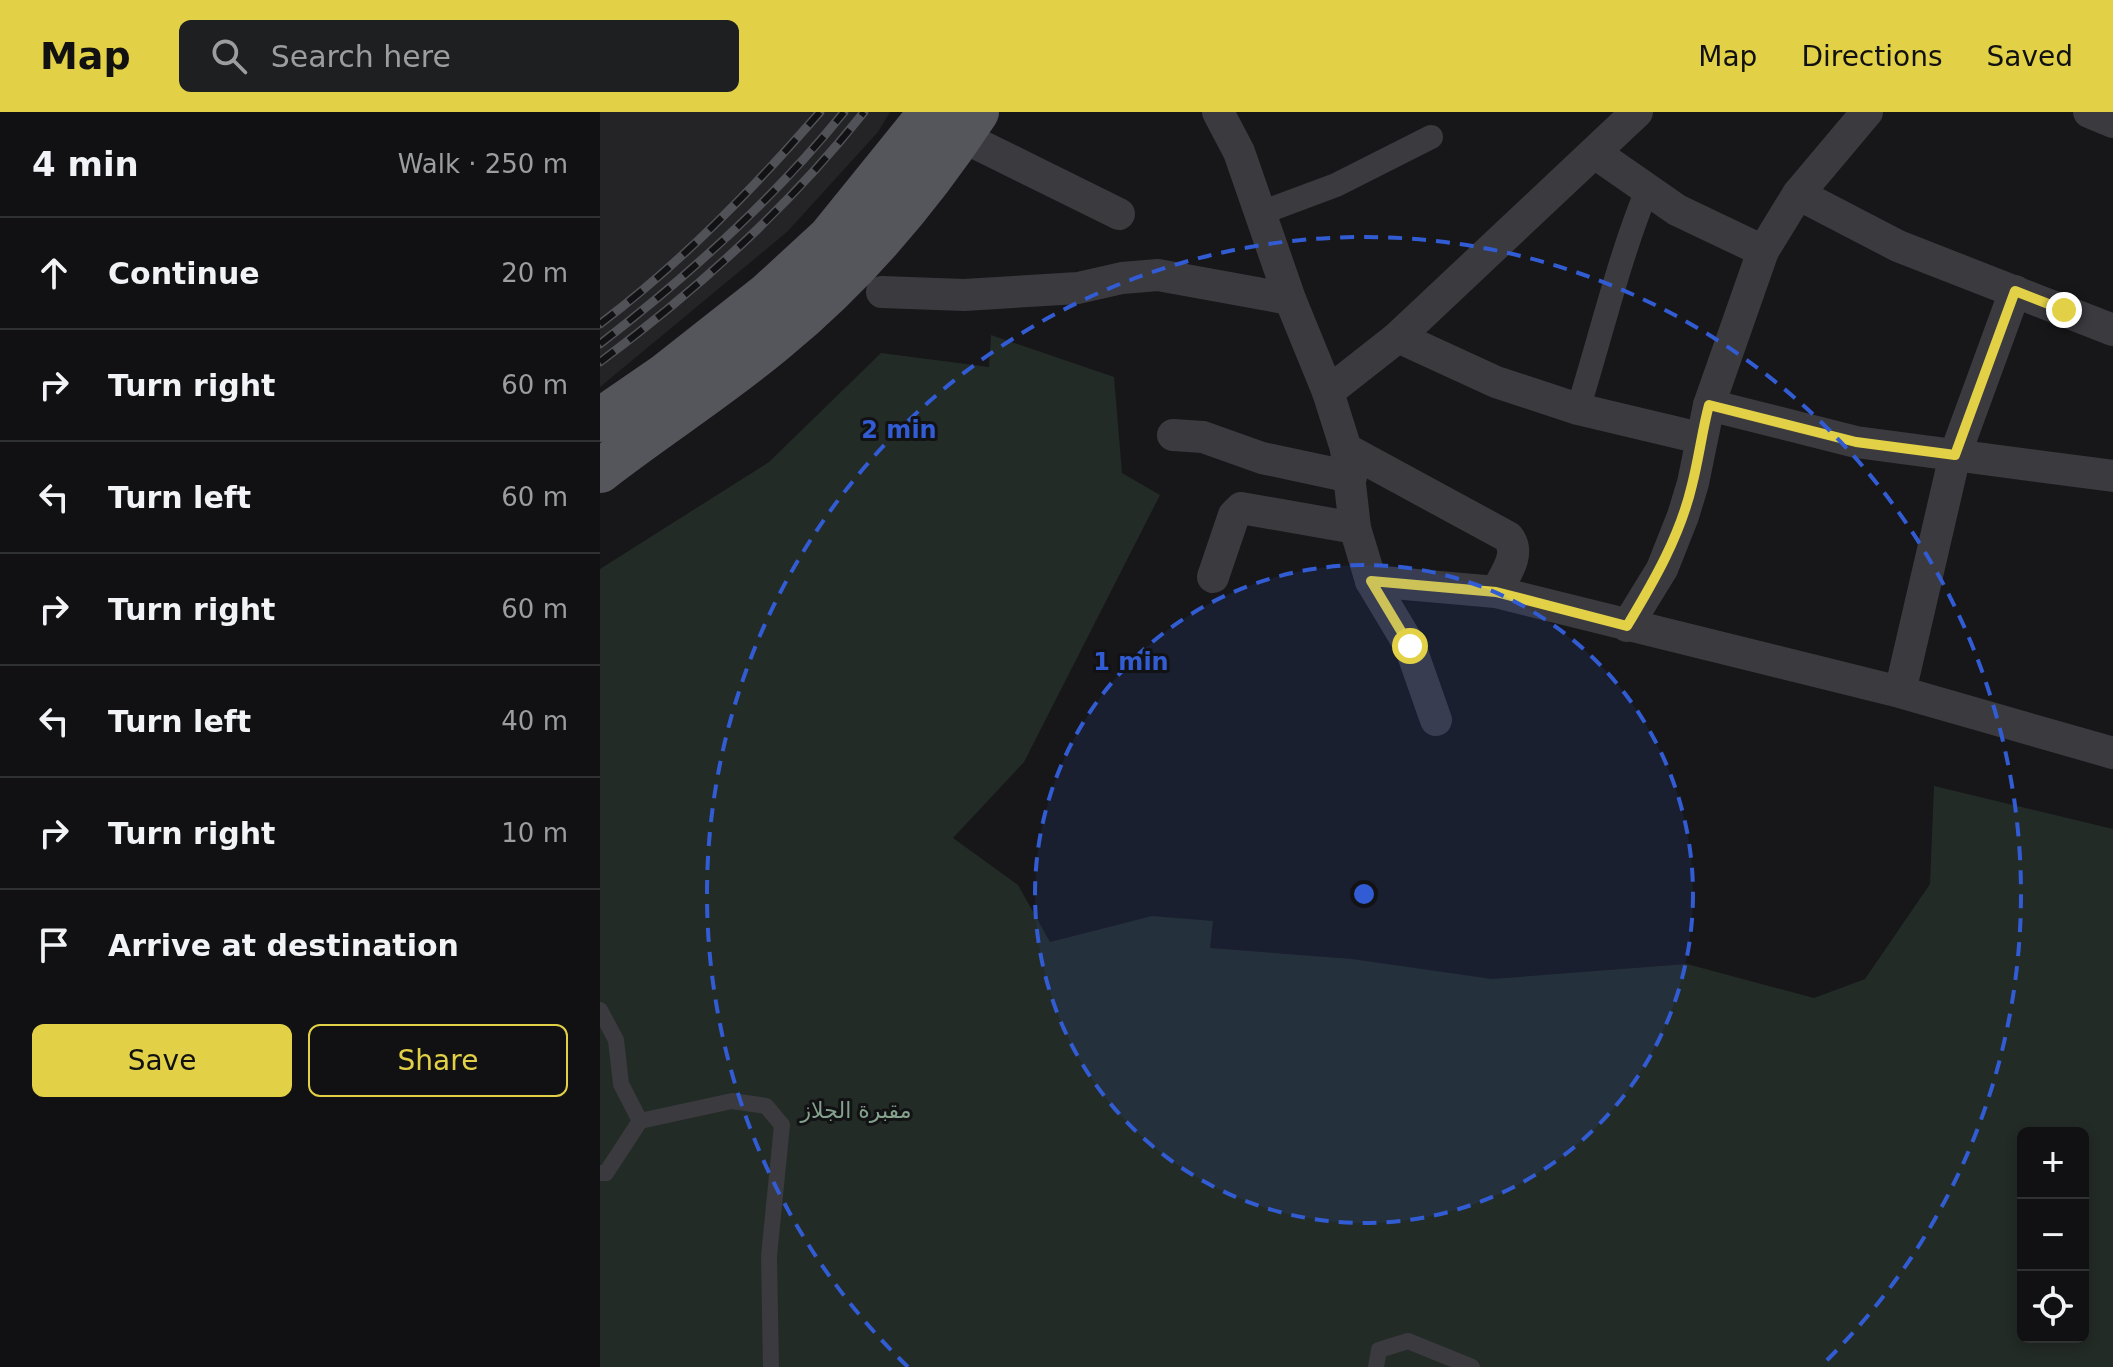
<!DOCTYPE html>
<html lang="en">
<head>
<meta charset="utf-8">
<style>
  body { margin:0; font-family:"DejaVu Sans","Noto Naskh Arabic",sans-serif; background:#1e1f21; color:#f1f3f6 }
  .controls { position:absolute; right:24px; bottom:24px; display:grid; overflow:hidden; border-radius:12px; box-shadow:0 4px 12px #0003 }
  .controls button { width:72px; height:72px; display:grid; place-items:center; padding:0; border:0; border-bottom:2px solid #303133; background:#111113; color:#f1f3f6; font:40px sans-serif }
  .stop { position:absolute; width:24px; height:24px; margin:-18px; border:6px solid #e2d146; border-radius:50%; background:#fff }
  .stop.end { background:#e2d146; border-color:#fff; box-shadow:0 2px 8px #0008 }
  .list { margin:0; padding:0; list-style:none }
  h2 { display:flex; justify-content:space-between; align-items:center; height:104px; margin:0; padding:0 32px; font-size:34px }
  h2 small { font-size:26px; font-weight:400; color:#9c9da0 }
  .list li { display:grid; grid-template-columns:52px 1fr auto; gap:24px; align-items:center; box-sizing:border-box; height:112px; padding:0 32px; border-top:2px solid #303133 }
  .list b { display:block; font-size:30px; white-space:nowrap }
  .list em { font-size:26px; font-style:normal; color:#9c9da0 }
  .actions { display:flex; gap:16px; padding:24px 32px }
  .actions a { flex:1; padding:18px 0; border:2px solid #e2d146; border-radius:12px; text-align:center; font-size:28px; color:#e2d146 }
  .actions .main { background:#e2d146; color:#111 }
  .icon { flex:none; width:44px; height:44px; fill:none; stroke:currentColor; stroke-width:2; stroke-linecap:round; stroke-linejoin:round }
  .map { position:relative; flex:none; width:1513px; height:1255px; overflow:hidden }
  header { display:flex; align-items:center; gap:48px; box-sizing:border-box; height:112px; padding:0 40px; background:#e2d146; color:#111 }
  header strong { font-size:38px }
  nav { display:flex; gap:44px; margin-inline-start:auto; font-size:28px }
  .search { width:560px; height:72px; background:#1e1f21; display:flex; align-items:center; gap:20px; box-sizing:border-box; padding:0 28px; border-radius:12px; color:#9c9da0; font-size:30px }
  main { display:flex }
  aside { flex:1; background:#111113 }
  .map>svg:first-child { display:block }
</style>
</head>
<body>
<header>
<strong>Map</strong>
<div class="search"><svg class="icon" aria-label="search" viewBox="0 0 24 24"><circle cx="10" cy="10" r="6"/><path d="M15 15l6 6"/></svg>Search here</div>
<nav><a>Map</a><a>Directions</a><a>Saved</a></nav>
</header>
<main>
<aside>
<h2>4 min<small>Walk · 250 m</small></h2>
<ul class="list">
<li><svg class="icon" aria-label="ahead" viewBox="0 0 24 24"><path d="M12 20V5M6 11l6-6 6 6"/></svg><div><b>Continue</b></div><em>20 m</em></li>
<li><svg class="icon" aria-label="right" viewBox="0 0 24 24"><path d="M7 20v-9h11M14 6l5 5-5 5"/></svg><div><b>Turn right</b></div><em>60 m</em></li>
<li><svg class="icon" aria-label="left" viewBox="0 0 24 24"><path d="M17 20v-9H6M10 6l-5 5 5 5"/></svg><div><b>Turn left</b></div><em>60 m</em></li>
<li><svg class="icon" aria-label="right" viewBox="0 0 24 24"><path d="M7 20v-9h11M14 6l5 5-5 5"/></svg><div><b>Turn right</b></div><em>60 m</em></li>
<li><svg class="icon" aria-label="left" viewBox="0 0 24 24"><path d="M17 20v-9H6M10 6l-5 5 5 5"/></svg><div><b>Turn left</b></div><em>40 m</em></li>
<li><svg class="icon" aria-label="right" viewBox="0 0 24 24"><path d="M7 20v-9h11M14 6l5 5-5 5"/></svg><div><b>Turn right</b></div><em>10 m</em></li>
<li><svg class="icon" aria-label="arrive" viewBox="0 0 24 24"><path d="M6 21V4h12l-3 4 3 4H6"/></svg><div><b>Arrive at destination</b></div></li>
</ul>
<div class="actions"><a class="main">Save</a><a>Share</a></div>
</aside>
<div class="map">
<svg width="1513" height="1255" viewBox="0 0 1513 1255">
  <rect width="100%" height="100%" fill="#171719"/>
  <!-- built -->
  <polygon fill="#242326" points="0,0 290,0 278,20 187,120 0,275"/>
  <!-- green -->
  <path fill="#232b26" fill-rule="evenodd" d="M391 223 514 265 522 361 560 383 424 650 353 726 418 773 450 830 552 804 613 809 610 836 752 847 892 867 1087 852 1214 886 1265 867 1330 772 1334 674 1513 717V1255H0V457L169 350 281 241 389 255ZM1423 1021H1483V1225H1423Z"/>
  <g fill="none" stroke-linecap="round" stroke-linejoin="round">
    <!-- service -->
    <g stroke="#3b3a3f" stroke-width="16">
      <polyline points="0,898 16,928 21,972 40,1009"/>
      <polyline points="0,1061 6,1061 40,1009 132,989 166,994 182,1013 169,1144 171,1255"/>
      <polyline points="776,1255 779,1238 808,1229 872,1255"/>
    </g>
    <!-- pedestrian -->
    <g stroke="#3b3a3f" stroke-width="24">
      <polyline points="661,101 736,73 831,25"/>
      <path d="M978 297C1001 224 1018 149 1047 78"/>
    </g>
    <!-- minor -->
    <g stroke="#3b3a3f" stroke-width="32">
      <polyline points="618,0 639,40 690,187 728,280 746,337 755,416 771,469 810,534 836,608"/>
      <polyline points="1489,0 1513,10"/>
      <polyline points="361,24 519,102"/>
      <polyline points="995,41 1077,98 1163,139"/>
      <polyline points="1198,82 1298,134 1513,218"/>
      <polyline points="282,180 364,183 478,176 522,166 558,163 690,187"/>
      <polyline points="798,225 896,270 978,297 1100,326"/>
      <polyline points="728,280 798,225 1037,0"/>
      <polyline points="1109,293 1256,330 1513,364"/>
      <polyline points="573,323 603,325 662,346 751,365"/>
      <path d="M746 337 908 425C922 442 904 464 896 480"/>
      <polyline points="613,465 634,403 641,396 755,416"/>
      <polyline points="771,469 896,480 1300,580 1513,641"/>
      <polyline points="1027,514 1062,457 1083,404 1093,371 1109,293 1163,139 1198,82 1267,0"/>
      <polyline points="1300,580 1355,343 1415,179"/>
    </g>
    <!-- primary -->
    <g stroke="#55555c" stroke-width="44">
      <polyline points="0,308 64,264 168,182 229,126 331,0"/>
      <path d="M0 359C58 314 120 275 176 228 254 164 322 84 377 0"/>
    </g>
    <defs>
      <g id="rail">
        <path d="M0 212C82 150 153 77 220 0"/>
        <path d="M0 232C88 164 174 87 244 0"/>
        <path d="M0 250C97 178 189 95 264 0"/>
      </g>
    </defs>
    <!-- rail casing -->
    <use href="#rail" stroke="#515258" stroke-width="9"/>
    <!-- rail -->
    <use href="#rail" stroke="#121214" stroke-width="6" stroke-dasharray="18" stroke-linecap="butt"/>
  </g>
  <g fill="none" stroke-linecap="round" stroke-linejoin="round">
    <!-- route -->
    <path stroke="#e2d146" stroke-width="10" d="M810 534 771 469 896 480 1027 514C1054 469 1080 424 1092 373 1099 346 1102 319 1109 293L1256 330 1355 343 1415 179 1464 198"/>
  </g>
  <!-- distance rings -->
  <circle cx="764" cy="782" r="329" fill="#325cd3" fill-opacity=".12"/>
  <g fill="none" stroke="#325cd3" stroke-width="4" stroke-dasharray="14 10">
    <circle cx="764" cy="782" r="329"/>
    <path d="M308 1255A657 657 0 1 1 1220 1255"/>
  </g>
  <g text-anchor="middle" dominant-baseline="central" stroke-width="6" stroke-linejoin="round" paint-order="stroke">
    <!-- park labels -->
    <g font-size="22" fill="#83a18c" stroke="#121214">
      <text x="256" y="998">مقبرة الجلاز</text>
    </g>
  </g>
  <circle cx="764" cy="782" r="12" fill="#325cd3" stroke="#121214" stroke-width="4"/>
  <g font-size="24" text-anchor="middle" font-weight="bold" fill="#325cd3" stroke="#121214" stroke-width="6" stroke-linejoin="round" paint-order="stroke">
    <text x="299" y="326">2 min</text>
    <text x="531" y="558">1 min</text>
  </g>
</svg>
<div class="controls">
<button>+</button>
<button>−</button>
<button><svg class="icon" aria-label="locate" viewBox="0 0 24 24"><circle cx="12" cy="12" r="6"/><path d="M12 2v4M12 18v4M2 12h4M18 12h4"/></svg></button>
</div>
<div class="stop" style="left:810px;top:534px"></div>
<div class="stop end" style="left:1464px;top:198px"></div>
</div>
</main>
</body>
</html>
